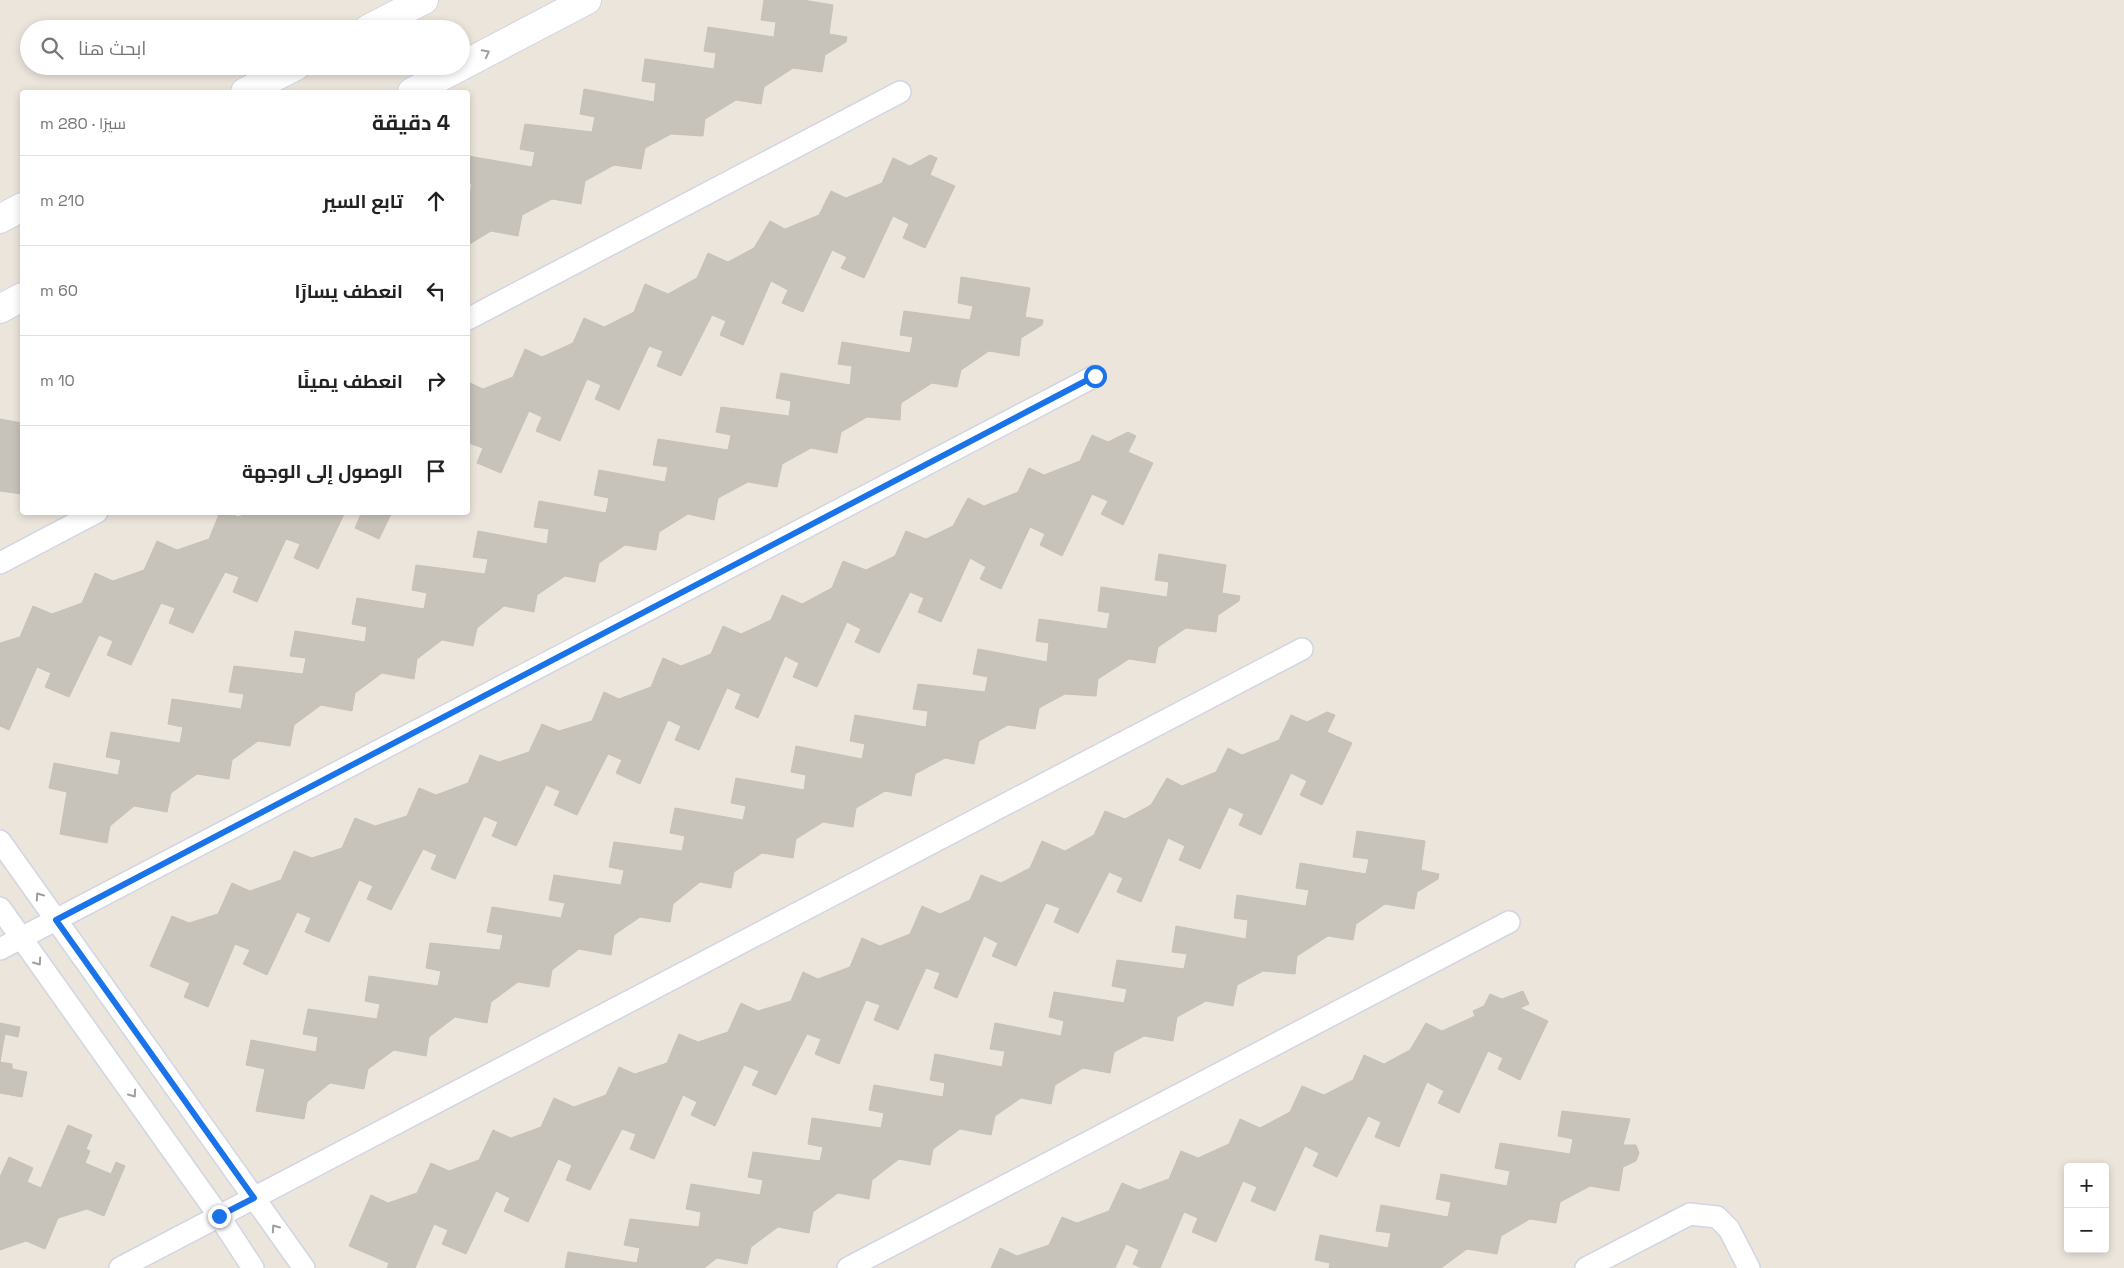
<!DOCTYPE html>
<html lang="ar">
<head>
<meta charset="utf-8">
<style>
  body { margin:0; font-family:"Space Grotesk",Cairo,sans-serif; background:#f6f6f6; color:#222; direction:rtl }
  .controls { position:absolute; right:15px; bottom:15px; display:grid; overflow:hidden; border-radius:5px; box-shadow:0 2px 8px #0003 }
  .controls button { width:45px; height:45px; display:grid; place-items:center; padding:0; border:0; border-bottom:1px solid #e0e0e0; background:#fff; color:#222; font:25px sans-serif }
  .stop { position:absolute; width:15px; height:15px; margin:-11px; border:4px solid #1a73e8; border-radius:50%; background:#fff }
  .stop.end { background:#1a73e8; border-color:#fff; box-shadow:0 1px 5px #0008 }
  .list { margin:0; padding:0; list-style:none }
  h2 { display:flex; justify-content:space-between; align-items:center; height:65px; margin:0; padding:0 20px; font-size:21px }
  h2 small { font-size:16px; font-weight:400; color:#767676 }
  .list li { display:grid; grid-template-columns:32px 1fr auto; gap:15px; align-items:center; box-sizing:border-box; height:90px; padding:0 20px; border-top:1px solid #e0e0e0 }
  .list b { display:block; font-size:19px; white-space:nowrap }
  .list em { font-size:16px; font-style:normal; color:#767676 }
  .icon { flex:none; width:28px; height:28px; fill:none; stroke:currentColor; stroke-width:2; stroke-linecap:round; stroke-linejoin:round }
  .map { position:relative; flex:none; width:2124px; height:1268px; overflow:hidden; direction:ltr }
  .search { position:absolute; background:#fff; box-shadow:0 2px 8px #0003; left:20px; top:20px; width:450px; height:55px; display:flex; align-items:center; gap:12px; box-sizing:border-box; padding:0 18px; border-radius:28px; color:#767676; font-size:19px }
  .panel { position:absolute; background:#fff; box-shadow:0 2px 8px #0003; left:20px; top:90px; width:450px; height:425px; border-radius:5px; direction:rtl }
  .map>svg:first-child { display:block }
</style>
</head>
<body>
<div class="map">
<svg width="2124" height="1268" viewBox="0 0 2124 1268">
  <rect width="100%" height="100%" fill="#ece5dc"/>
  <!-- building -->
  <g fill="#c7c3bb" stroke="#c7c1b6">
    <polygon points="764,0 803,0 833,5 829,34 847,37 846,42 825,55 822,72 793,68 764,87 761,104 736,100 705,119 703,136 671,134 645,148 641,169 614,165 585,181 581,204 552,199 522,215 518,236 491,231 468,245 468,198 469,199 472,184 468,183 468,156 532,167 535,152 520,149 525,124 592,132 595,117 580,114 584,89 654,102 656,83 642,81 645,59 714,69 716,53 704,51 708,27 774,37 776,22 761,20"/>
    <polygon points="930,155 937,158 930,175 955,186 925,248 903,238 909,224 893,216 864,278 841,268 847,257 832,250 803,312 782,303 788,290 771,281 743,345 720,335 726,321 712,315 681,376 657,366 663,351 649,346 619,410 595,399 601,385 587,379 560,441 536,431 542,417 529,411 501,473 477,463 483,448 469,443 468,447 468,382 483,389 513,377 525,349 542,357 573,343 584,318 604,327 634,312 645,284 668,294 697,278 708,253 728,262 754,248 770,221 785,229 819,215 831,191 846,198 882,183 893,158 910,166"/>
    <polygon points="961,277 1030,288 1025,317 1043,320 1042,325 1021,338 1019,356 989,351 961,370 957,387 932,383 901,403 900,420 867,417 841,432 837,453 811,448 782,464 777,487 748,482 718,498 714,520 688,514 659,532 656,550 625,545 599,563 595,582 565,576 537,595 534,612 504,606 477,628 473,646 442,640 417,659 414,679 382,673 355,693 352,711 321,705 294,725 290,746 258,741 232,760 229,779 197,774 171,793 167,812 134,806 110,826 107,843 60,834 67,792 49,788 54,763 118,775 121,760 106,757 111,732 180,743 183,727 168,724 172,699 241,709 244,694 229,692 234,666 303,674 306,658 290,656 295,631 365,642 367,627 352,624 357,598 424,609 427,593 412,590 416,565 485,574 488,559 473,557 478,531 547,544 549,529 534,527 539,501 606,513 609,498 594,495 599,470 665,482 668,467 653,465 658,439 728,450 731,435 716,432 721,407 789,416 791,401 776,398 781,373 850,385 852,366 838,364 842,342 910,353 913,337 900,335 904,311 970,320 973,306 958,303"/>
    <polygon points="0,419 22,423 22,494 0,491"/>
    <polygon points="1128,432 1136,436 1128,452 1153,463 1123,525 1101,514 1108,501 1092,494 1062,556 1040,545 1045,534 1030,527 1001,589 980,579 986,567 970,558 941,622 918,612 924,598 910,592 879,653 855,642 861,629 847,622 817,687 793,677 799,663 785,656 758,718 735,708 741,694 727,688 699,750 675,740 681,726 668,720 640,784 616,773 622,760 608,754 577,815 554,805 560,791 546,785 516,846 492,836 498,822 484,816 455,879 431,869 437,855 423,849 391,910 367,899 373,886 359,880 329,942 305,932 311,918 297,912 267,975 243,964 250,950 235,944 208,1007 184,997 190,983 150,966 172,916 189,923 218,914 232,883 250,891 281,880 294,851 312,858 342,848 355,818 375,826 407,816 419,788 436,795 468,783 480,755 499,762 529,752 542,724 559,731 592,721 604,692 619,699 651,687 663,658 681,666 711,654 723,626 741,634 771,620 782,595 802,604 832,588 843,561 866,570 895,556 906,531 926,539 953,526 968,498 984,506 1018,492 1029,468 1044,475 1080,461 1092,435 1108,442"/>
    <polygon points="220,512 226,512 238,517 253,512 345,512 318,569 294,558 300,544 286,539 257,602 233,592 239,577 225,572 193,633 169,623 175,608 161,603 131,665 107,655 113,641 99,635 69,697 45,687 51,673 37,667 9,730 0,726 0,643 20,637 33,606 52,614 82,603 95,573 113,581 144,570 157,541 177,550 209,539"/>
    <polygon points="358,512 392,512 379,539 355,528 361,514"/>
    <polygon points="1159,554 1226,565 1222,593 1240,596 1239,601 1218,615 1216,632 1186,628 1158,647 1155,663 1129,659 1098,679 1096,696 1065,694 1039,708 1035,729 1008,725 979,741 974,764 945,758 915,774 911,796 885,791 856,808 853,827 823,822 796,839 793,858 762,853 734,872 731,888 700,882 673,904 670,922 640,917 614,935 611,955 579,949 552,970 549,987 518,982 491,1002 487,1023 455,1017 429,1037 426,1056 394,1050 368,1069 364,1089 330,1083 307,1102 304,1119 256,1111 265,1069 246,1065 251,1040 316,1052 318,1037 303,1034 308,1009 377,1019 380,1004 365,1001 369,976 438,986 441,971 426,968 430,943 500,950 503,935 487,932 492,907 561,918 565,903 549,900 554,875 621,885 624,870 609,867 614,842 682,851 685,836 670,833 675,808 743,820 746,806 731,803 736,778 804,790 806,775 791,772 796,746 862,759 865,744 850,741 855,715 926,727 928,711 913,709 918,684 985,692 988,677 973,674 978,649 1047,662 1049,643 1036,641 1039,619 1107,629 1110,613 1098,611 1101,587 1167,597 1169,582 1155,580"/>
    <polygon points="1327,712 1335,715 1327,732 1352,743 1322,805 1300,795 1307,781 1291,773 1261,835 1239,825 1244,814 1229,807 1200,869 1179,860 1185,846 1168,838 1141,902 1117,892 1123,878 1109,872 1078,933 1054,922 1060,908 1046,903 1016,966 992,956 998,943 984,936 957,998 934,988 940,973 926,968 898,1030 874,1020 880,1005 866,1000 839,1064 815,1054 821,1039 807,1034 776,1095 752,1085 759,1071 744,1065 715,1126 691,1115 697,1102 683,1095 654,1159 630,1149 636,1134 622,1129 590,1190 566,1180 572,1165 558,1159 528,1222 504,1211 510,1198 496,1191 466,1254 442,1244 448,1230 434,1224 415,1268 387,1268 389,1263 349,1246 371,1195 388,1203 417,1193 431,1163 449,1171 479,1160 493,1130 511,1138 541,1127 554,1098 574,1107 606,1095 619,1067 635,1074 667,1063 679,1034 698,1042 728,1032 741,1003 758,1011 791,1001 803,972 818,979 850,967 862,938 880,946 910,934 922,906 940,914 970,900 981,875 1001,883 1030,868 1042,841 1065,851 1094,835 1105,811 1125,819 1151,805 1167,778 1182,786 1216,772 1228,748 1242,755 1279,740 1291,715 1307,722"/>
    <polygon points="1357,831 1425,841 1421,870 1439,874 1438,879 1417,892 1414,909 1385,904 1356,924 1353,940 1328,936 1297,956 1295,974 1263,971 1237,985 1233,1006 1206,1001 1177,1017 1173,1041 1144,1036 1114,1052 1110,1073 1083,1068 1055,1085 1051,1104 1021,1098 995,1116 991,1135 960,1129 933,1149 930,1165 899,1159 872,1180 869,1199 838,1193 813,1212 809,1233 778,1227 751,1247 747,1264 717,1258 704,1268 565,1268 568,1252 637,1263 640,1248 624,1245 630,1219 699,1227 701,1212 686,1209 691,1184 760,1195 763,1180 748,1177 753,1152 820,1161 823,1147 808,1144 812,1118 881,1128 884,1113 869,1110 874,1085 943,1097 945,1083 930,1080 935,1054 1002,1067 1005,1051 990,1049 995,1023 1061,1036 1064,1021 1049,1017 1054,992 1124,1003 1127,989 1112,986 1117,960 1184,969 1187,954 1172,952 1176,926 1246,939 1248,920 1234,918 1237,895 1306,906 1309,890 1296,888 1300,863 1366,874 1369,859 1353,857"/>
    <polygon points="1523,991 1529,1004 1520,1008 1548,1021 1520,1080 1498,1069 1503,1058 1488,1051 1459,1113 1438,1103 1444,1091 1427,1082 1399,1147 1375,1137 1381,1122 1368,1116 1337,1177 1313,1166 1319,1153 1305,1146 1275,1211 1251,1201 1257,1187 1243,1181 1216,1242 1192,1232 1198,1218 1184,1212 1160,1268 1142,1268 1133,1264 1139,1250 1126,1244 1115,1268 991,1268 1000,1248 1017,1256 1049,1245 1062,1217 1077,1223 1109,1211 1122,1183 1139,1190 1169,1179 1181,1151 1198,1158 1229,1144 1240,1119 1260,1128 1290,1112 1302,1086 1324,1095 1353,1080 1364,1055 1384,1064 1410,1050 1426,1023 1442,1031 1475,1016 1473,1011 1484,1006 1490,994 1502,999"/>
    <polygon points="0,1023 20,1027 18,1037 5,1034 0,1062"/>
    <polygon points="0,1062 12,1064 12,1069 27,1072 22,1097 0,1093"/>
    <polygon points="1562,1111 1630,1119 1623,1145 1636,1145 1639,1153 1636,1161 1623,1167 1619,1191 1590,1186 1560,1202 1556,1223 1530,1219 1501,1236 1497,1254 1467,1249 1441,1268 1329,1268 1330,1263 1315,1260 1320,1235 1388,1248 1391,1233 1376,1231 1381,1205 1448,1217 1451,1202 1436,1199 1441,1174 1507,1186 1510,1171 1495,1168 1500,1143 1570,1154 1573,1139 1558,1136"/>
    <polygon points="68,1125 92,1135 86,1149 90,1151 85,1163 111,1174 116,1162 125,1166 104,1216 87,1209 58,1218 45,1249 26,1241 0,1250 0,1177 9,1157 33,1168 27,1182 41,1188"/>
  </g>
  <g fill="none" stroke-linecap="round" stroke-linejoin="round">
    <defs>
      <g id="lane">
        <polyline points="468,319 900,92"/>
        <polyline points="0,563 97,512"/>
        <polyline points="0,841 304,1268"/>
        <polyline points="0,908 219,1216 253,1268"/>
        <polyline points="0,949 1095,376"/>
        <polyline points="120,1268 1302,649"/>
        <polyline points="848,1268 1509,922"/>
        <polyline points="1586,1268 1690,1214 1717,1217 1729,1229 1749,1268"/>
      </g>
      <g id="secondary">
        <polyline points="368,29 424,0"/>
        <polyline points="245,92 296,66"/>
        <polyline points="412,92 587,0"/>
        <polyline points="0,219 22,207"/>
        <polyline points="0,309 22,297"/>
      </g>
    </defs>
    <!-- lane casing -->
    <use href="#lane" stroke="#d2d5e3" stroke-width="24"/>
    <!-- secondary casing -->
    <use href="#secondary" stroke="#d2d5e3" stroke-width="30"/>
    <!-- lane -->
    <use href="#lane" stroke="#fff" stroke-width="21"/>
    <!-- secondary -->
    <use href="#secondary" stroke="#fff" stroke-width="28"/>
  </g>
  <!-- one-way arrows -->
  <defs><path id="oneway-chevron" d="M-2-3.5L2.5 0L-2 3.5" fill="none" stroke-width="1.6" stroke-linecap="round" stroke-linejoin="round" transform="scale(1.25)"/></defs>
  <g stroke="#9f9f9f">
    <use href="#oneway-chevron" transform="translate(486 53) rotate(-28)"/>
    <use href="#oneway-chevron" transform="translate(39 896) rotate(-125)"/>
    <use href="#oneway-chevron" transform="translate(38 962) rotate(55)"/>
    <use href="#oneway-chevron" transform="translate(133 1094) rotate(55)"/>
    <use href="#oneway-chevron" transform="translate(275 1228) rotate(-125)"/>
  </g>
  <g fill="none" stroke-linecap="round" stroke-linejoin="round">
    <!-- route -->
    <polyline stroke="#1a73e8" stroke-width="6" points="219,1216 254,1198 56,920 1095,376"/>
  </g>
</svg>
<div class="controls">
<button>+</button>
<button>−</button>
</div>
<div class="stop" style="left:1095px;top:376px"></div>
<div class="stop end" style="left:219px;top:1216px"></div>
<div class="search"><svg class="icon" aria-label="search" viewBox="0 0 24 24"><circle cx="10" cy="10" r="6"/><path d="M15 15l6 6"/></svg>ابحث هنا</div>
<section class="panel">
<h2>4 دقيقة<small>سيرًا · 280 m</small></h2>
<ul class="list">
<li><svg class="icon" aria-label="ahead" viewBox="0 0 24 24"><path d="M12 20V5M6 11l6-6 6 6"/></svg><div><b>تابع السير</b></div><em>210 m</em></li>
<li><svg class="icon" aria-label="left" viewBox="0 0 24 24"><path d="M17 20v-9H6M10 6l-5 5 5 5"/></svg><div><b>انعطف يسارًا</b></div><em>60 m</em></li>
<li><svg class="icon" aria-label="right" viewBox="0 0 24 24"><path d="M7 20v-9h11M14 6l5 5-5 5"/></svg><div><b>انعطف يمينًا</b></div><em>10 m</em></li>
<li><svg class="icon" aria-label="arrive" viewBox="0 0 24 24"><path d="M6 21V4h12l-3 4 3 4H6"/></svg><div><b>الوصول إلى الوجهة</b></div></li>
</ul>
</section>
</div>
</body>
</html>
